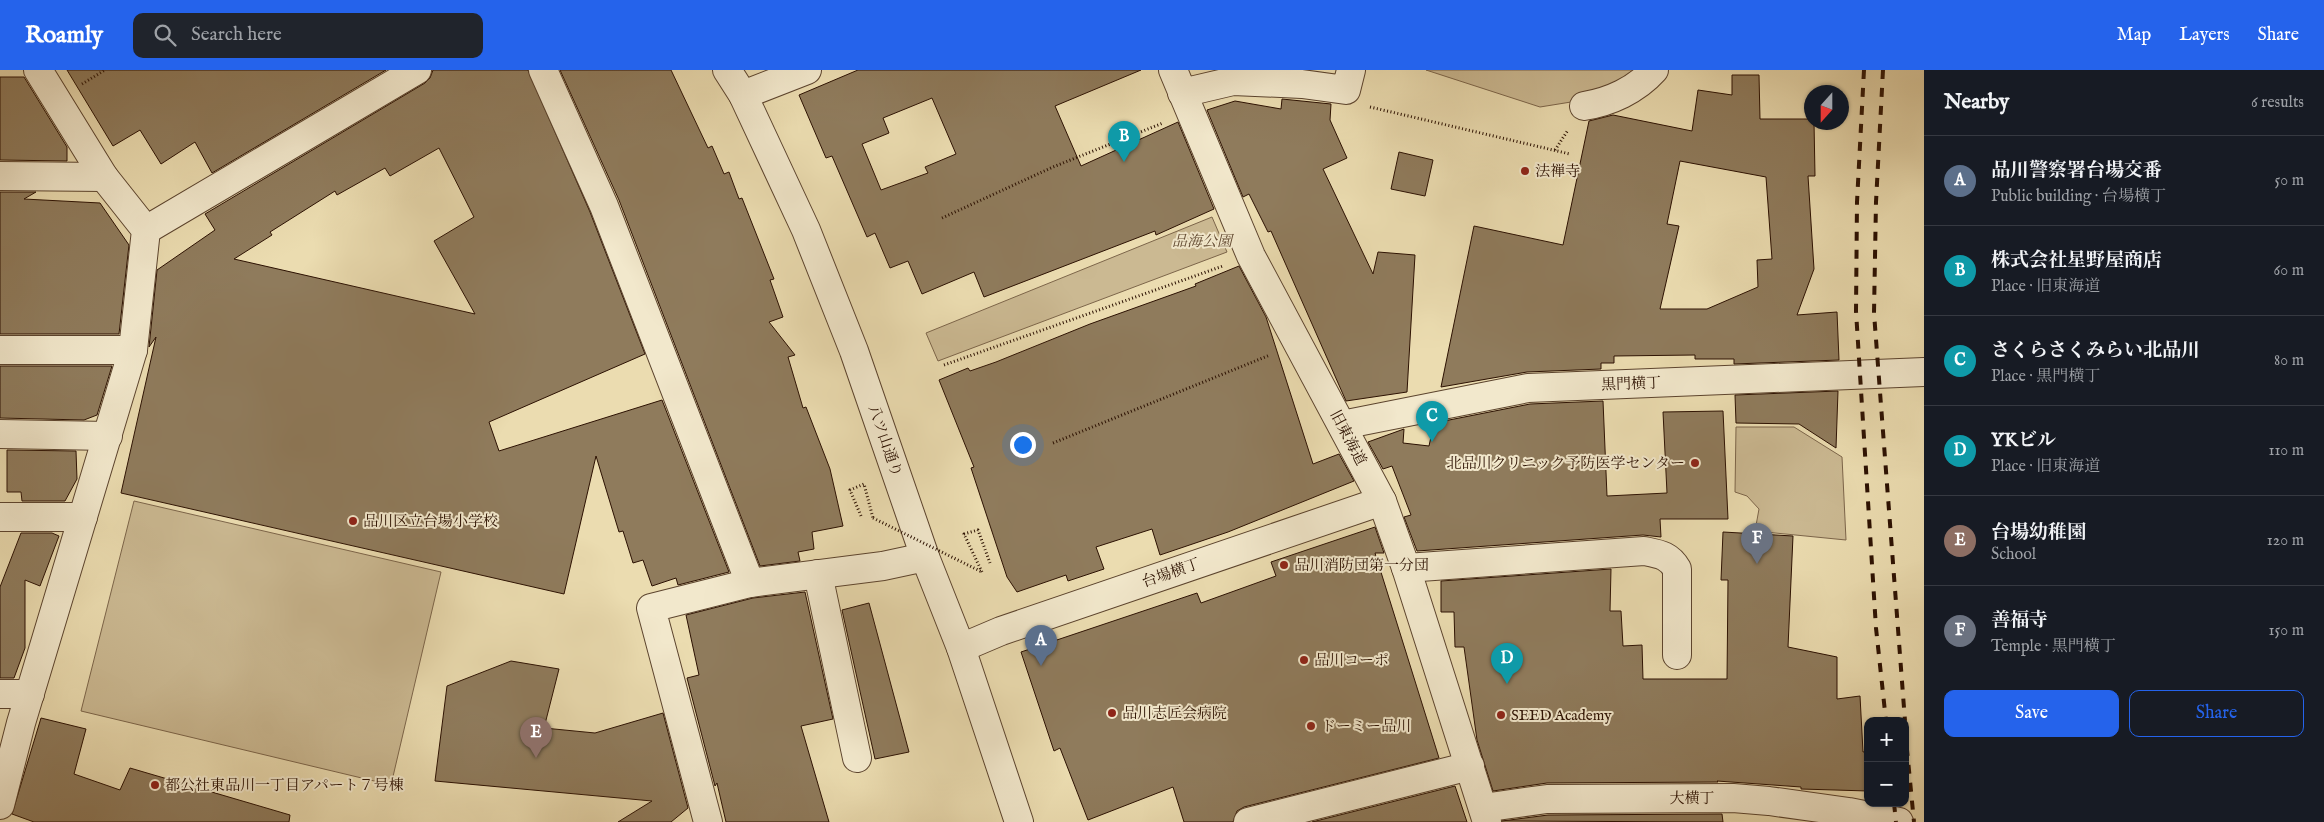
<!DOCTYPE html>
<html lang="en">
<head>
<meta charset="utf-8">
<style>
  body { margin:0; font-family:"IM FELL English","Noto Serif JP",serif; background:#20242c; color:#f1f3f6 }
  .controls { position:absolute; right:15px; bottom:15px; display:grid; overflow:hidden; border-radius:10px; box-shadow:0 1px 4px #0004 }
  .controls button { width:45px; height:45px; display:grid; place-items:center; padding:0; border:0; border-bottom:1px solid #363941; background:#171b24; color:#f1f3f6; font:25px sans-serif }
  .compass { position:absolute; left:1804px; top:15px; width:45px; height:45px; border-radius:50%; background:#171b24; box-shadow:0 1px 4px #0004; rotate:201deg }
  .you { position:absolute; left:1022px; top:374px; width:18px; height:18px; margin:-12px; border:4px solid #fff; border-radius:50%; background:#1a73e8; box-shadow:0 0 0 8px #1a73e833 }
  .badge { display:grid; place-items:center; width:32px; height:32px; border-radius:50%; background:#2563eb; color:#fff; font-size:16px; font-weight:700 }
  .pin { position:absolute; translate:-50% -41px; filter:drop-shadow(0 1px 2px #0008) }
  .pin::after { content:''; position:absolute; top:26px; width:18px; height:15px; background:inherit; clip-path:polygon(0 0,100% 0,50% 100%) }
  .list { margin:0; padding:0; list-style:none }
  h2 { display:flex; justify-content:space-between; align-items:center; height:65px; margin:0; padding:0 20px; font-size:21px }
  h2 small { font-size:16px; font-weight:400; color:#9ea1a6 }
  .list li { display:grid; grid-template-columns:32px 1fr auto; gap:15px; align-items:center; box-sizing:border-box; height:90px; padding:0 20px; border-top:1px solid #363941 }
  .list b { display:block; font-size:19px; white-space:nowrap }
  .list p { margin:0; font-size:16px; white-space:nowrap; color:#9ea1a6 }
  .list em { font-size:16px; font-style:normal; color:#9ea1a6 }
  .actions { display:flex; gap:10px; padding:15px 20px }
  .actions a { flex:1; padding:11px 0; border:1px solid #2563eb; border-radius:10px; text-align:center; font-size:18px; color:#2563eb }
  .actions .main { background:#2563eb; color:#fff }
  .icon { flex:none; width:28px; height:28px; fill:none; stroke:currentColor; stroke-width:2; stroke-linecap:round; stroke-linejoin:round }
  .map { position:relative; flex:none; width:1924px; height:752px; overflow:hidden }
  header { display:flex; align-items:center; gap:30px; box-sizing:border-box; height:70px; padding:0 25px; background:#2563eb; color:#fff }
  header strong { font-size:24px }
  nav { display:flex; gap:28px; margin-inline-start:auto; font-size:18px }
  .search { width:350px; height:45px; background:#20242c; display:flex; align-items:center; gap:12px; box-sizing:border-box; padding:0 18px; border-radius:10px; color:#9ea1a6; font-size:19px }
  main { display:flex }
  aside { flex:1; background:#171b24 }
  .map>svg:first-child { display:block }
</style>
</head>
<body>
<header>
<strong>Roamly</strong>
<div class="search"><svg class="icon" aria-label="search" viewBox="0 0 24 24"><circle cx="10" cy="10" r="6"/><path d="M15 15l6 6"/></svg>Search here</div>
<nav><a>Map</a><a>Layers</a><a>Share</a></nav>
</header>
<main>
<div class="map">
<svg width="1924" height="752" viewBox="0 0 1924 752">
  <rect width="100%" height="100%" fill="#ebdcb0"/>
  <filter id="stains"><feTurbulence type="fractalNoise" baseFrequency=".004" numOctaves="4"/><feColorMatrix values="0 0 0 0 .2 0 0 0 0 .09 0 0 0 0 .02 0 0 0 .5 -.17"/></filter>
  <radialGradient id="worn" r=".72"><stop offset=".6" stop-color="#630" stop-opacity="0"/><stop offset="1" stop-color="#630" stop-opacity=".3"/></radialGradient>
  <!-- green -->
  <g fill="#cbb992" stroke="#7c654a">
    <polygon points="1426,0 1649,0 1602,27 1540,37"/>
    <polygon points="1212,147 1227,182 938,291 926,263"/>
    <polygon points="1736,357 1794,357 1842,387 1846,470 1755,461 1759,439 1747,426 1735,422"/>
    <polygon points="134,431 441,502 391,715 81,641"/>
  </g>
  <!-- building -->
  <g fill="#8f7b5c" stroke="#2c1102" fill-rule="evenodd">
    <polygon points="67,0 386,0 212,103 195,72 161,94 140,60 113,76"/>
    <path d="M433 0H528L590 142 645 284 489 352 499 381 662 330 729 502 678 515 676 508 652 516 643 490 633 493 623 461 619 462 596 386 564 524 121 423 156 267 149 277 157 200 215 160 205 144 425 13 430 8ZM439 78 474 147 434 171 475 244 234 189 272 165 270 162 335 121 337 125 385 98 390 106Z"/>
    <polygon points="560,0 671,0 708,78 712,76 724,104 729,102 739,129 742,128 774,209 770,210 783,247 769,252 795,285 788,287 803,338 806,337 830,399 843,456 812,462 814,479 798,482 800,491 760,496 619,130"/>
    <path d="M858 0H1141L1055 36 1081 96 1178 52 1214 139 1156 165 1155 161 984 227 974 202 922 224 908 191 890 198 875 163 867 167 832 86 826 88 799 25ZM932 28 956 84 925 97 928 103 881 120 862 74 889 63 883 48Z"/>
    <path d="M1732 5H1759L1760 49H1812V52H1814L1815 106H1808L1814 199 1797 245 1837 242 1839 290 1734 294V289H1695V285L1614 286V293H1601V299L1527 302 1441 317 1474 156 1563 175 1589 51 1613 45 1692 61 1698 20 1732 25ZM1680 91 1766 107 1772 189 1757 190 1758 217 1707 239H1660L1679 156 1667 154Z"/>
    <polygon points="0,7 24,7 67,77 67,91 0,90"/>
    <polygon points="1282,29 1331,34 1330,50 1347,88 1323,99 1373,204 1378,182 1415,185 1407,322 1346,331 1271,161 1268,162 1249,124 1243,127 1207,40 1235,31 1281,39"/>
    <polygon points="1399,82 1433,90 1425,126 1391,119"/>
    <polygon points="0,122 36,122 24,129 100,133 129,175 119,264 0,264"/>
    <polygon points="1239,196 1266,247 1313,394 1339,384 1354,411 1228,462 1160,485 1152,459 1096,477 1104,499 1068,511 1066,505 1017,522 1007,507 971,398 974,397 939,310 968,298 970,301 996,292 1090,254 1196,216 1195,214"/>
    <polygon points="0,296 112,296 97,345 84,350 0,348"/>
    <polygon points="1838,321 1836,378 1799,354 1736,353 1735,325"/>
    <polygon points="1603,331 1607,426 1667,423 1663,342 1723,341 1728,449 1660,449 1661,467 1643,465 1417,481 1404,447 1411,445 1392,396 1383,399 1368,372 1404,359 1403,373 1429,376 1434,353 1530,334"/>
    <polygon points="7,380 76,381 77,409 65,431 22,431 21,422 7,422"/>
    <polygon points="1375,457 1384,483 1375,483 1439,688 1244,737 1237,741 1233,752 1184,752 1173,717 1088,750 1060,678 1054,681 1021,582 1197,523 1201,533 1276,506 1271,492"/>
    <polygon points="1723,462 1793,466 1788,577 1837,587 1837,629 1860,626 1863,682 1868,681 1868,721 1801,719 1801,717 1717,711 1718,712 1547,713 1493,721 1477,670 1464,577 1455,577 1454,542 1441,542 1441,511 1611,499 1610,541 1621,541 1623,576 1642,575 1643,609 1727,609 1728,510 1721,510"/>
    <polygon points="21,463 52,463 59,466 40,516 25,510 25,578 14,608 0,608 0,517"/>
    <polygon points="805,522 833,649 801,656 829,752 726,752 717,713 715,716 687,608 699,605 686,545 753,528"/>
    <polygon points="869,533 909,682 875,689 842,540"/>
    <polygon points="511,591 559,599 544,658 595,663 663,643 688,738 671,752 618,752 652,731 435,711 447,616"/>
    <polygon points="41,648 86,659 74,704 120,720 130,698 290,745 289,752 34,752 12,744"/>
    <polygon points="1455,716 1467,752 1312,752"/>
    <polygon points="1722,744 1723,752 1502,751 1548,745"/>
  </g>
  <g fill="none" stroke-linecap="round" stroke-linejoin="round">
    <defs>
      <g id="minor">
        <polyline points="543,0 604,136 750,513"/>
        <polyline points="727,0 743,25 806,160 854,281 925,487 961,578 1019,752"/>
        <polyline points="1173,0 1251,186 1382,431 1406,498 1487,752"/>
        <polyline points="1182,23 1233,11 1302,14 1346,20 1351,0"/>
        <polyline points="743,25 807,0"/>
        <path d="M1584 36C1610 32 1636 20 1654 0"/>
        <polyline points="0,106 104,107"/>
        <polyline points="146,160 417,0"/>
        <polyline points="0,280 133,280"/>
        <polyline points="1342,355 1528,318 1924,302"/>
        <polyline points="0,364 108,366"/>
        <polyline points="0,447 83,447"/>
        <path d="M1406 498 1644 481C1659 484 1669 485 1677 499V585"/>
        <polyline points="818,504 857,688"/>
        <polyline points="961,578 1001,561 1382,431"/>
        <polyline points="0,624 30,624"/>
        <polyline points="0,735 21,653 133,280 146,160 104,107 38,0"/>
        <polyline points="1483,738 1547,729 1733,728 1769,731 1849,742 1899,752"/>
        <polyline points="708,752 651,538 750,513 883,496 925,487"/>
        <polyline points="1248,752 1470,696"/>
      </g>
    </defs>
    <!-- minor casing -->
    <use href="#minor" stroke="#5c442e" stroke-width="30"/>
    <!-- path -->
    <g stroke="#2c1102" stroke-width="3" stroke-dasharray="1 2.5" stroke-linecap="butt">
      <polyline points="82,14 105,0"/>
      <polyline points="1370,37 1570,84"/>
      <polyline points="1555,80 1568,60"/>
      <polyline points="942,148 1053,97 1163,53"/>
      <polyline points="944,295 1223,196"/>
      <polyline points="1053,373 1270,285"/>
      <polyline points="861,446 850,420 864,414 873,448"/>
      <polyline points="982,502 964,464 978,460 990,493"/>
    </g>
    <!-- minor -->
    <use href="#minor" stroke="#f2e8cc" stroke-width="28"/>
    <!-- rail -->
    <g stroke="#2c1102" stroke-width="4" stroke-dasharray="9 9" stroke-linecap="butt">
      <polyline points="1864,0 1857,132 1856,241 1876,558 1886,651"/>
      <polyline points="1883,0 1876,132 1874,243 1905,651"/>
      <polyline points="1905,659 1914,752"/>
      <polyline points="1894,733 1896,752"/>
    </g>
    <!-- path-bridge -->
    <polyline stroke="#2c1102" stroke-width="3" stroke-dasharray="1 2.5" stroke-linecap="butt" points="873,448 982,502"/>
  </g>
  <!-- markers -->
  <g fill="#8f2418" stroke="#f2e8cc" stroke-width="2">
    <circle cx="1525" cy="101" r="5"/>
    <circle cx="1695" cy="393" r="5"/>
    <circle cx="353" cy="451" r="5"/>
    <circle cx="1284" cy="495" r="5"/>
    <circle cx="1304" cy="590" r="5"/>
    <circle cx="1112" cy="643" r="5"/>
    <circle cx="1501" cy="645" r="5"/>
    <circle cx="1311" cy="656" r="5"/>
    <circle cx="155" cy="715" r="5"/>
  </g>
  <g text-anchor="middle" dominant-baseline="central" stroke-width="4" stroke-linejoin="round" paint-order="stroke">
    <!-- poi labels -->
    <g font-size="15" fill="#2c1102" stroke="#f2e8cc" text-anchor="start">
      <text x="1535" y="101">法禅寺</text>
      <text x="1685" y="393" text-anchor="end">北品川クリニック予防医学センター</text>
      <text x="363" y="451">品川区立台場小学校</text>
      <text x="1294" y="495">品川消防団第一分団</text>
      <text x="1314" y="590">品川コーポ</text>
      <text x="1122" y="643">品川志匠会病院</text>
      <text x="1511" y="645">SEED Academy</text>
      <text x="1321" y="656">ドーミー品川</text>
      <text x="165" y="715">都公社東品川一丁目アパート７号棟</text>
    </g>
    <!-- park labels -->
    <g font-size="15" font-style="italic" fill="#644c34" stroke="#f2e8cc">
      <text x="1202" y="171">品海公園</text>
    </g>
    <!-- street labels -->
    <g font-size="15" fill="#2c1102" stroke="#f2e8cc">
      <text transform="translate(1631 314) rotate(-2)">黒門横丁</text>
      <text transform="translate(1348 368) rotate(62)">旧東海道</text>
      <text transform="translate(885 371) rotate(71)">八ツ山通り</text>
      <text transform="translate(1171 503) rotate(-19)">台場横丁</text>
      <text x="1692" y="728">大横丁</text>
    </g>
  </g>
  <rect width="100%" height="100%" filter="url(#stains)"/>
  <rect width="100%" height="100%" fill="url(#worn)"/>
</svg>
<div class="controls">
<button>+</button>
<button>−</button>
</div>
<svg class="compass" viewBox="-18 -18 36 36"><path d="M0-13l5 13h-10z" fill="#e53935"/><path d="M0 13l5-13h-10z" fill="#9ea1a6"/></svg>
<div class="you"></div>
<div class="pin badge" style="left:1041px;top:596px;background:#5c6f8a">A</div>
<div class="pin badge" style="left:1124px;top:92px;background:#0f9aa8">B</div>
<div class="pin badge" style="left:1432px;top:372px;background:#0f9aa8">C</div>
<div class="pin badge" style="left:1507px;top:614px;background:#0f9aa8">D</div>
<div class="pin badge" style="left:536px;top:688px;background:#8d6e63">E</div>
<div class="pin badge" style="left:1757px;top:494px;background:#6b7280">F</div>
</div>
<aside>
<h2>Nearby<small>6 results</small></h2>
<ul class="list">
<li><span class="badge" style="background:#5c6f8a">A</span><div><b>品川警察署台場交番</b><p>Public building · 台場横丁</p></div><em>50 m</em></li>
<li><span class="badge" style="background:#0f9aa8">B</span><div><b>株式会社星野屋商店</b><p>Place · 旧東海道</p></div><em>60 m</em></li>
<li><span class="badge" style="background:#0f9aa8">C</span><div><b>さくらさくみらい北品川</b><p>Place · 黒門横丁</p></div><em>80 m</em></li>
<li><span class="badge" style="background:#0f9aa8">D</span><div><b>YKビル</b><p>Place · 旧東海道</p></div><em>110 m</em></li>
<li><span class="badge" style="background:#8d6e63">E</span><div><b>台場幼稚園</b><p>School</p></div><em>120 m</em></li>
<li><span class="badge" style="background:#6b7280">F</span><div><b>善福寺</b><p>Temple · 黒門横丁</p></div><em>150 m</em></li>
</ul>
<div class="actions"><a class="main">Save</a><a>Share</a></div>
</aside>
</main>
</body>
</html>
